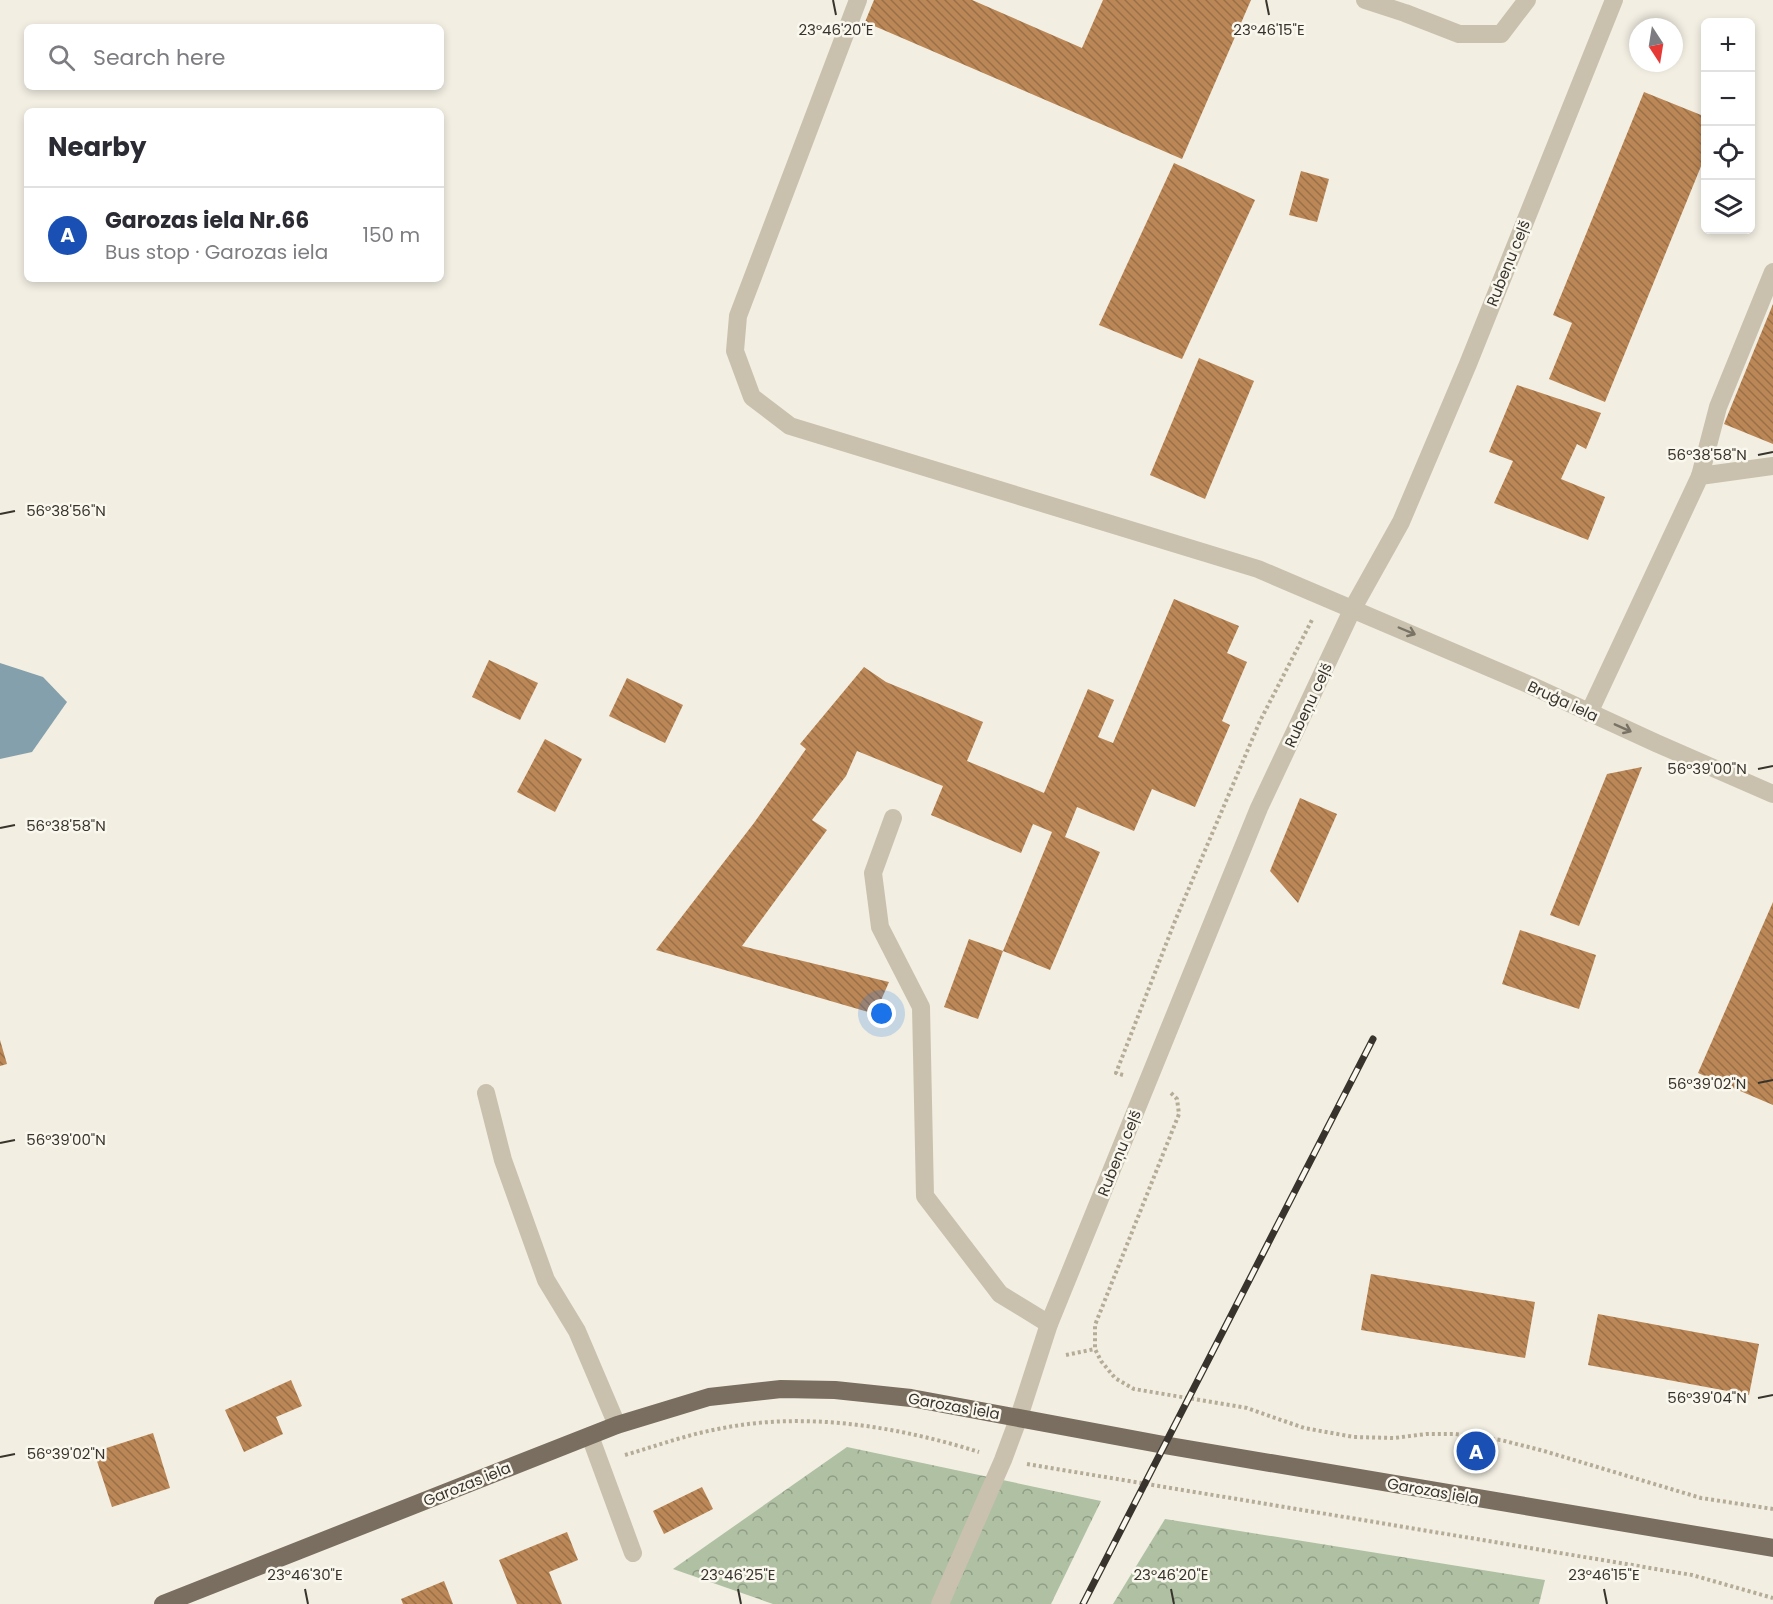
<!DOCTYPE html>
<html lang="en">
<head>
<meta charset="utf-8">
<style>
  body { margin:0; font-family:Poppins,sans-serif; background:#f7f7f7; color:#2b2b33 }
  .controls { position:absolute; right:18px; top:18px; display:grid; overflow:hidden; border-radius:9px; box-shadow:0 3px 9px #0003 }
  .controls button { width:54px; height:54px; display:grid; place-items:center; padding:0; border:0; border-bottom:2px solid #e1e1e2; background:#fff; color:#2b2b33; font:30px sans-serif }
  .compass { position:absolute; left:1629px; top:18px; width:54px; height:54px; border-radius:50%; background:#fff; box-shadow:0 3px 9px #0003; rotate:168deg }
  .you { position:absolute; left:882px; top:1014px; width:21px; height:21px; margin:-15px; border:4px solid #fff; border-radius:50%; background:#1a73e8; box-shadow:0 0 0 9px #1a73e833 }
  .badge { display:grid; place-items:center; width:39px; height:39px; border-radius:50%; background:#7c3aed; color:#fff; font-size:20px; font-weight:700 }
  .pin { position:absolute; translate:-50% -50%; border:3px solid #fff; box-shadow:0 2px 6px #0006 }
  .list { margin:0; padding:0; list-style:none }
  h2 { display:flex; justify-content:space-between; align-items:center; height:78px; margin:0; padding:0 24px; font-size:26px }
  h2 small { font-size:20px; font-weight:400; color:#7c7c81 }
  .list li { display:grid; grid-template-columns:39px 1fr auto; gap:18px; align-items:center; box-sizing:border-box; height:96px; padding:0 24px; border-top:2px solid #e1e1e2 }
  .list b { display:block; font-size:22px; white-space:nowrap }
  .list p { margin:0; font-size:20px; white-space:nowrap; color:#7c7c81 }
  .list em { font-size:20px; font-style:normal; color:#7c7c81 }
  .icon { flex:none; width:33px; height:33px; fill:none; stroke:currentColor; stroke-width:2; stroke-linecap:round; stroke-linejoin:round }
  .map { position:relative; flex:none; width:1773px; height:1604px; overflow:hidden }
  .search { position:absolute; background:#fff; box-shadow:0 3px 9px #0003; left:24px; top:24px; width:420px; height:66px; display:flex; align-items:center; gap:15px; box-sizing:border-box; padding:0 21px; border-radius:9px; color:#7c7c81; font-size:22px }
  .panel { position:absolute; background:#fff; box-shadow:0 3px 9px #0003; left:24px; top:108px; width:420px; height:174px; border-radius:9px }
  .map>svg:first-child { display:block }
</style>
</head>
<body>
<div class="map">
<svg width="1773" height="1604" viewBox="0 0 1773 1604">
  <defs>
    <pattern id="forest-crowns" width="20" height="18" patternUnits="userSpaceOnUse" patternTransform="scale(1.5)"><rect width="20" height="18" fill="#afc0a3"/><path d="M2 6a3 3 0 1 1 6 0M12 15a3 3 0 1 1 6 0" fill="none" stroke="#8f9d85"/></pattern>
    <pattern id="building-back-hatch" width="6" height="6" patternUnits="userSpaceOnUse" patternTransform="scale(1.5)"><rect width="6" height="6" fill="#bb8756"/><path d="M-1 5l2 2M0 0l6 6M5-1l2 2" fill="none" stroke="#996f47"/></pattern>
  </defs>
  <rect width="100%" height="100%" fill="#f2eee2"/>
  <!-- forest -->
  <g fill="url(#forest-crowns)">
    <polygon points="847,1447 1101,1501 1051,1604 773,1604 673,1569"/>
    <polygon points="1165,1519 1545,1580 1539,1604 1113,1604"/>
  </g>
  <!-- water -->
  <polygon fill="#83a0ac" points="0,663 43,677 67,702 32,752 0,759"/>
  <!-- building -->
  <g fill="url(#building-back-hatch)">
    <polygon points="874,0 972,0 1082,48 1103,0 1251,0 1182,159 865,22"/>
    <polygon points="1644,92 1706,117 1706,154 1605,402 1549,379 1572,323 1553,315"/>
    <polygon points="1174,163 1255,200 1182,359 1099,325"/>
    <polygon points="1301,171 1329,179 1317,222 1289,215"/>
    <polygon points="1773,304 1773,444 1724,424"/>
    <polygon points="1199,358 1254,381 1205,499 1150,475"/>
    <polygon points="1517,385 1601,413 1586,449 1577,444 1561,479 1605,497 1588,540 1494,503 1513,461 1489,452"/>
    <polygon points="1174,599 1239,626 1227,653 1247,662 1222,721 1230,725 1195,807 1152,789 1134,831 1077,807 1065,837 1100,852 1050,970 1003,951 1052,832 1033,824 1021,853 931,815 943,786 857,751 846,776 812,820 827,830 742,946 889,982 875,1014 656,950 754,823 806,749 800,744 864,667 886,682 983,722 967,761 1044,793 1088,689 1114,700 1098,737 1113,743"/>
    <polygon points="489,660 538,683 520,720 472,697"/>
    <polygon points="627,678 683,705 665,743 609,716"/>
    <polygon points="545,739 582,759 555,812 517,792"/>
    <polygon points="1642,767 1579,926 1550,915 1607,774"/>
    <polygon points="1300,798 1337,814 1298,903 1270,871"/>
    <polygon points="1773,902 1773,1105 1698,1073"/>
    <polygon points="1520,930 1596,955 1579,1009 1502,984"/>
    <polygon points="969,939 1003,951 978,1019 944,1007"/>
    <polygon points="0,1040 7,1064 0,1066"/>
    <polygon points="1371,1274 1535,1302 1525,1358 1361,1330"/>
    <polygon points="1598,1314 1759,1344 1749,1395 1588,1365"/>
    <polygon points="291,1380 302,1406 276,1417 283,1434 244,1452 225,1410"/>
    <polygon points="153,1433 170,1488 112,1507 94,1452"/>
    <polygon points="702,1487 713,1509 664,1534 653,1511"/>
    <polygon points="567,1532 578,1560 549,1572 562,1604 517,1604 499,1560"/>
    <polygon points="444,1581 453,1604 403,1604 401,1599"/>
  </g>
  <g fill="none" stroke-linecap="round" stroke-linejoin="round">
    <!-- path -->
    <g stroke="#b5ac98" stroke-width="4" stroke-dasharray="3 3" stroke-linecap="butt">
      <polyline points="1123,1075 1116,1073 1175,921 1260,721 1313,618"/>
      <polyline points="1171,1093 1177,1099 1179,1114 1095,1325 1095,1349 1101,1361 1115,1378 1134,1389 1247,1408 1304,1428 1354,1437 1394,1438 1426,1434 1455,1434 1501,1440 1544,1451 1701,1498 1773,1509"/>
      <polyline points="1066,1355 1095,1349"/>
      <path d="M625 1455C656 1446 686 1435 718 1429 804 1411 896 1426 979 1452"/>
      <polyline points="1027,1464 1692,1575 1773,1598"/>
    </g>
    <!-- minor -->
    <g stroke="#c9c1ae" stroke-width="18">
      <polyline points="858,0 738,316 735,351 752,397 790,426 1258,569 1530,685 1656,743 1773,794"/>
      <polyline points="1365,0 1405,13 1459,34 1501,34 1527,0"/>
      <polyline points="1700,476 1718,407 1773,272"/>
      <polyline points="1589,713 1700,476 1773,466"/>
      <polyline points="893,818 873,873 880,927 921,1007 925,1196 1000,1294 1049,1324"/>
      <polyline points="486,1093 503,1160 546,1280 577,1331 617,1425"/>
      <polyline points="590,1436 633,1553"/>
      <polyline points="940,1604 1003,1460 1019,1417 1049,1324 1259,808 1353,608 1401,522 1468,364 1614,0"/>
    </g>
    <!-- major -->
    <polyline stroke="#796e5f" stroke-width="18" points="163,1604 617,1425 709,1397 781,1389 835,1390 911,1398 1164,1445 1773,1548"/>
    <defs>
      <polyline id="rail" points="1083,1604 1373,1039"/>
    </defs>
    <!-- rail casing -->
    <use href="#rail" stroke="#38332c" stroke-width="7"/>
    <!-- rail -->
    <use href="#rail" stroke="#f9f7ee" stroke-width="4.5" stroke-dasharray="14" stroke-linecap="butt"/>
  </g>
  <!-- one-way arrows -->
  <defs><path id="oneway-shaft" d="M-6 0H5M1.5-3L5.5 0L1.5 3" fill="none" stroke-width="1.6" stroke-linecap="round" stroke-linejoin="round" transform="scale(1.5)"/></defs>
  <g stroke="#797366">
    <use href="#oneway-shaft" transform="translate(1407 631) rotate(23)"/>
    <use href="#oneway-shaft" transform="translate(1623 728) rotate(24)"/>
  </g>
  <!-- ticks -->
  <path fill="none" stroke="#38332c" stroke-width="2" d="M833 0 836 15M1266 0 1269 15M1758 455 1773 452M0 514 15 511M1758 769 1773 766M0 828 15 825M1758 1083 1773 1080M0 1143 15 1140M1758 1398 1773 1395M0 1457 15 1454M305 1589 308 1604M738 1589 741 1604M1171 1589 1174 1604M1604 1589 1607 1604"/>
  <g text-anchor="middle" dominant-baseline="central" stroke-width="5" stroke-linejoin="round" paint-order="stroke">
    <!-- street labels -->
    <g font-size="15" fill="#38332c" stroke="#f9f7ee">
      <text transform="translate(1508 263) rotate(-68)">Rubeņu ceļš</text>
      <text transform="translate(1563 701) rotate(25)">Bruģa iela</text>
      <text transform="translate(1308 705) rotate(-65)">Rubeņu ceļš</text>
      <text transform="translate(1119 1153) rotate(-68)">Rubeņu ceļš</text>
      <text transform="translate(954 1406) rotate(10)">Garozas iela</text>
      <text transform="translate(467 1484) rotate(-22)">Garozas iela</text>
      <text transform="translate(1433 1491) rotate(10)">Garozas iela</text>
    </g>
  </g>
  <g font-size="15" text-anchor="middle" fill="#38332c" stroke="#f9f7ee" stroke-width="5" stroke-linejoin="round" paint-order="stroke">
    <text x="836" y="35">23°46'20"E</text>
    <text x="1269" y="35">23°46'15"E</text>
    <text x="1707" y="460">56°38'58"N</text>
    <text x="66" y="516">56°38'56"N</text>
    <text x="1707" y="774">56°39'00"N</text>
    <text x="66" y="831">56°38'58"N</text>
    <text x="1707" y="1089">56°39'02"N</text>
    <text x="66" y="1145">56°39'00"N</text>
    <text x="1707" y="1403">56°39'04"N</text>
    <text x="66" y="1459">56°39'02"N</text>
    <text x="305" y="1580">23°46'30"E</text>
    <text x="738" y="1580">23°46'25"E</text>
    <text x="1171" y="1580">23°46'20"E</text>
    <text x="1604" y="1580">23°46'15"E</text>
  </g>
</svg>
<div class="controls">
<button>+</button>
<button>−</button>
<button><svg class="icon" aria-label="locate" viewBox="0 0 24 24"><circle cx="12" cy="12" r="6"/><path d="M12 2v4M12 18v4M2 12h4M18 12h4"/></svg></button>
<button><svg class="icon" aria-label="layers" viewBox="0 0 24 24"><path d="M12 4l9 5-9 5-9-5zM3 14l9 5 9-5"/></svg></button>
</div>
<svg class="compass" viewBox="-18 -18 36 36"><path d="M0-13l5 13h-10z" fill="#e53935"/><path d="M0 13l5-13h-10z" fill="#7c7c81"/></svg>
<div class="you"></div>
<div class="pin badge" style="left:1476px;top:1451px;background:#1a4fb4">A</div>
<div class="search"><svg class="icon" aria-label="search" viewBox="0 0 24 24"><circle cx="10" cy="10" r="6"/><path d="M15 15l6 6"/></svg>Search here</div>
<section class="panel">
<h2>Nearby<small></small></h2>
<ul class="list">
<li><span class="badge" style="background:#1a4fb4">A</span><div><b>Garozas iela Nr.66</b><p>Bus stop · Garozas iela</p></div><em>150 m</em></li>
</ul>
</section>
</div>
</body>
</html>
